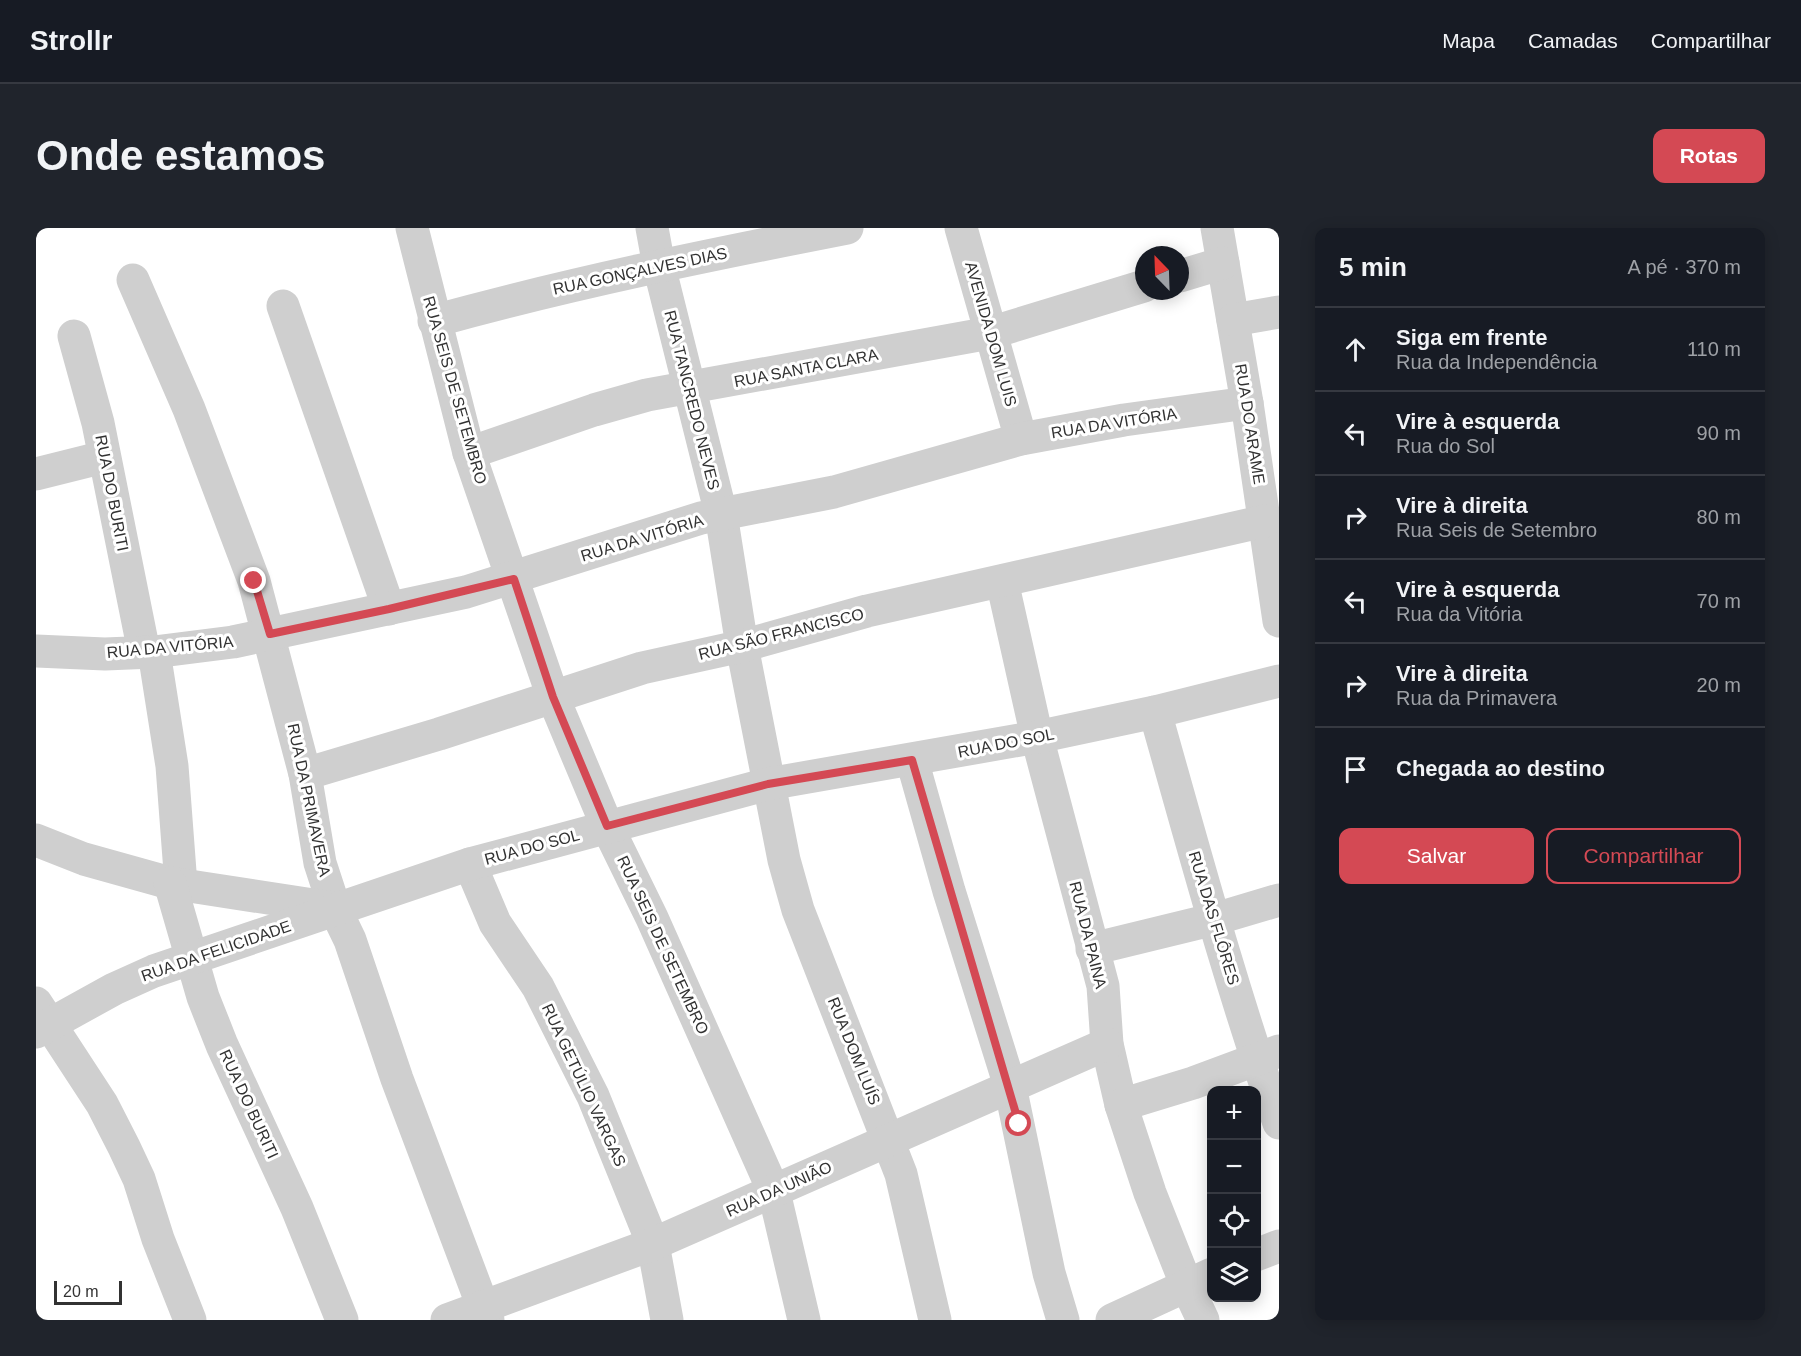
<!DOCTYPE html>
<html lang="pt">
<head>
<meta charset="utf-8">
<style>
  body { margin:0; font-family:Helvetica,sans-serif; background:#20242c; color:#f1f3f6 }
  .controls { position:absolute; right:18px; bottom:18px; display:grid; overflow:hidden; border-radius:12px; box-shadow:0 3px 15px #0003 }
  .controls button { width:54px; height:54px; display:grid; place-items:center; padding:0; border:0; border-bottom:2px solid #363941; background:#171b24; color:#f1f3f6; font:30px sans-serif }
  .compass { position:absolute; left:1099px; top:18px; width:54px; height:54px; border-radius:50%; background:#171b24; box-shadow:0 3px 15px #0003; rotate:337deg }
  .scale { position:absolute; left:18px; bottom:15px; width:68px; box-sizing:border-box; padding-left:6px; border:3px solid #323232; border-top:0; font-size:16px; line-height:21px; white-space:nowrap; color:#323232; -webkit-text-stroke:4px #fff; paint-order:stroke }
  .stop { position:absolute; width:18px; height:18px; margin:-14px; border:4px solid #d44954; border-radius:50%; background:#fff }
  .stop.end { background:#d44954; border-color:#fff; box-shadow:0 2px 6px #0008 }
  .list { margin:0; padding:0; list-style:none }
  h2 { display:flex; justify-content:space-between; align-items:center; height:78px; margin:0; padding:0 24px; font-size:26px }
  h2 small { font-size:20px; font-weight:400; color:#9ea1a6 }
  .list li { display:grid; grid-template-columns:39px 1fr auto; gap:18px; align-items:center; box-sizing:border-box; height:84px; padding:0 24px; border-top:2px solid #363941 }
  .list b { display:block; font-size:22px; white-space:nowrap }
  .list p { margin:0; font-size:20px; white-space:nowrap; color:#9ea1a6 }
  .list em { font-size:20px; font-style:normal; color:#9ea1a6 }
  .actions { display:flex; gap:12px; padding:18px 24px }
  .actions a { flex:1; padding:14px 0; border:2px solid #d44954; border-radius:12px; text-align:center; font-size:21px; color:#d44954 }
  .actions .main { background:#d44954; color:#fff }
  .icon { flex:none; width:33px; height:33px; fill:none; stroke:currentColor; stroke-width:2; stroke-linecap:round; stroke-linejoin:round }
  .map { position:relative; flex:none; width:1243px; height:1092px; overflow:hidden; border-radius:12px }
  header { display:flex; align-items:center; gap:36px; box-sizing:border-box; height:84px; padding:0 30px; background:#171b24; border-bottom:2px solid #363941 }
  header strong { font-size:28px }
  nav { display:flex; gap:33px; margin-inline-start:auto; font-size:21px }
  .intro { display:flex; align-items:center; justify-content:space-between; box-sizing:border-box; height:144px; padding:0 36px }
  h1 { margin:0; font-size:42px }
  .button { padding:15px 27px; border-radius:12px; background:#d44954; color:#fff; font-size:21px; font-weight:700 }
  main { display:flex; gap:36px; padding:0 36px }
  aside { flex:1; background:#171b24; border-radius:12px; box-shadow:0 3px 15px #0003 }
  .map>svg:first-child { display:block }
</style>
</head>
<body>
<header>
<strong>Strollr</strong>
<nav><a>Mapa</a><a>Camadas</a><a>Compartilhar</a></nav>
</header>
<div class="intro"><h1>Onde estamos</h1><a class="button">Rotas</a></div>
<main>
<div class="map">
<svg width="1243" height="1092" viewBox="0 0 1243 1092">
  <rect width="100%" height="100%" fill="#fff"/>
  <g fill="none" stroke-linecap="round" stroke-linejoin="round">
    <!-- minor -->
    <g stroke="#cfcfcf" stroke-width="33">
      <polyline points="376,0 433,225 517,469 571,598 616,690 738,964 768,1092"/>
      <polyline points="616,0 623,38 685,286 706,418 748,632 762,682 865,946 899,1092"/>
      <polyline points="925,0 985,211"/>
      <polyline points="1181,0 1211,175 1243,393"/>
      <polyline points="1144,48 1187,35"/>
      <polyline points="97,52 153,181 218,353 269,546 284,635 299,681 314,712 361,851 452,1092"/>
      <polyline points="247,78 353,381"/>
      <polyline points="1197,92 1243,84"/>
      <path d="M398 93C535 55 673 27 811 0"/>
      <polyline points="38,108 62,195 108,424"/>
      <polyline points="433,225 558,182 611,167 954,105 1108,58"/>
      <polyline points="0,246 68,229"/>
      <polyline points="966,353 1001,509 1067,758 1071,816 1085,877 1114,965 1150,1056 1167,1092"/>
      <polyline points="0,423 69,426 118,424 197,414 430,364 665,290 798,264 985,211 1088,192 1211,175"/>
      <polyline points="118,424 136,538 145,657"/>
      <path d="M1119 484C1158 622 1195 760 1243 895"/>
      <polyline points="876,532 913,663 974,858 1013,1045 1027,1092"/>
      <polyline points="269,546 403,506 606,440 706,418 831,383 1229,293"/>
      <polyline points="0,612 48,631 134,655 297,680"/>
      <polyline points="434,636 459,695 502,759 557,868 617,1016 631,1092"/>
      <polyline points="134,655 167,769 186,817 261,980 306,1092"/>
      <polyline points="1056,721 1179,691 1243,672"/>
      <polyline points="0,775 66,876 88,919 103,951 122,1011 154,1092"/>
      <polyline points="0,804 78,761 118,743 434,636 732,556 1001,509 1119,484 1243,453"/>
      <polyline points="1085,877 1157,855 1243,823"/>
      <polyline points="1220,1027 1243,1018"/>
      <polyline points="411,1092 617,1016 1071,816"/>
      <polyline points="1076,1092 1176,1046"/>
    </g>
  </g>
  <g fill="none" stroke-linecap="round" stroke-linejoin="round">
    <!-- route -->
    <polyline stroke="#d44954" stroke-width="8" points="218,353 234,406 353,381 478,351 517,469 571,598 732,556 876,532 983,896"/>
  </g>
  <g text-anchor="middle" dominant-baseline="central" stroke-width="6" stroke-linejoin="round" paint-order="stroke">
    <!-- street labels -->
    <g font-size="16" fill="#323232" stroke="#fff">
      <text transform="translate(604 43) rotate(-12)">RUA GONÇALVES DIAS</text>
      <text transform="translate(955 106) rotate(74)">AVENIDA DOM LUIS</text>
      <text transform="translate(770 140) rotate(-11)">RUA SANTA CLARA</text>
      <text transform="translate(419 162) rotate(74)">RUA SEIS DE SETEMBRO</text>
      <text transform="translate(656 172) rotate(76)">RUA TANCREDO NEVES</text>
      <text transform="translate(1078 195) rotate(-9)">RUA DA VITÓRIA</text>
      <text transform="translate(1214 196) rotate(81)">RUA DO ARAME</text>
      <text transform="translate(76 265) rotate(79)">RUA DO BURITI</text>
      <text transform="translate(606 310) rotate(-17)">RUA DA VITÓRIA</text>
      <text transform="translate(745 406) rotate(-14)">RUA SÃO FRANCISCO</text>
      <text transform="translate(134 419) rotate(-5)">RUA DA VITÓRIA</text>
      <text transform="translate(970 515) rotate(-11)">RUA DO SOL</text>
      <text transform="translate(273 572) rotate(78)">RUA DA PRIMAVERA</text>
      <text transform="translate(496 619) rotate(-15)">RUA DO SOL</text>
      <text transform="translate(1178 690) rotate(73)">RUA DAS FLÔRES</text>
      <text transform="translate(1052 707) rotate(76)">RUA DA PAINA</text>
      <text transform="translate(627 717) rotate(65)">RUA SEIS DE SETEMBRO</text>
      <text transform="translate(180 723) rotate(-19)">RUA DA FELICIDADE</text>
      <text transform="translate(818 823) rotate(68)">RUA DOM LUÍS</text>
      <text transform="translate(548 857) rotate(65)">RUA GETÚLIO VARGAS</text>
      <text transform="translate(213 876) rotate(65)">RUA DO BURITI</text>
      <text transform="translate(743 961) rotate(-24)">RUA DA UNIÃO</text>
    </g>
  </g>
</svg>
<div class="controls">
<button>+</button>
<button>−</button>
<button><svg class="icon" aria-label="locate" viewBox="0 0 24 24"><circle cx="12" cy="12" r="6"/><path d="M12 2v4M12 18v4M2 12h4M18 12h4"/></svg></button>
<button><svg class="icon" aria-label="layers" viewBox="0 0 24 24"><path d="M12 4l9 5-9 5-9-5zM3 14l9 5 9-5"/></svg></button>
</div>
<svg class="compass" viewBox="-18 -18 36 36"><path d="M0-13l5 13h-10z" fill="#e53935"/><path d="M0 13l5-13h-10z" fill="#9ea1a6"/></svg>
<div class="scale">20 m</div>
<div class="stop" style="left:983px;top:896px"></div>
<div class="stop end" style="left:218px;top:353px"></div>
</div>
<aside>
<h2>5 min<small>A pé · 370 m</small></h2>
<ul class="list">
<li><svg class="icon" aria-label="ahead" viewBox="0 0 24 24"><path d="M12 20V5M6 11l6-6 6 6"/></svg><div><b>Siga em frente</b><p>Rua da Independência</p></div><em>110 m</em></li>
<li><svg class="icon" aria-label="left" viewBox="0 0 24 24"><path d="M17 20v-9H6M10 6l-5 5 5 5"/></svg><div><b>Vire à esquerda</b><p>Rua do Sol</p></div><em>90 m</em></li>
<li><svg class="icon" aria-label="right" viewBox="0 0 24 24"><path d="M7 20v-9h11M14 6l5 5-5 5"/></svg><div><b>Vire à direita</b><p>Rua Seis de Setembro</p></div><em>80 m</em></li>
<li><svg class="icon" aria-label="left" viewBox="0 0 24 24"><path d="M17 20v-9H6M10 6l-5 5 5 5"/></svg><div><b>Vire à esquerda</b><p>Rua da Vitória</p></div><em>70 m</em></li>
<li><svg class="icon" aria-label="right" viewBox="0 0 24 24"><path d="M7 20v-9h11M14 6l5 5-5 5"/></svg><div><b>Vire à direita</b><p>Rua da Primavera</p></div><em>20 m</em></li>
<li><svg class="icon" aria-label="arrive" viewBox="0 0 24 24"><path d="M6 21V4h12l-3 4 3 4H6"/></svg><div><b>Chegada ao destino</b></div></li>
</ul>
<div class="actions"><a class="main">Salvar</a><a>Compartilhar</a></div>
</aside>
</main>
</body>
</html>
